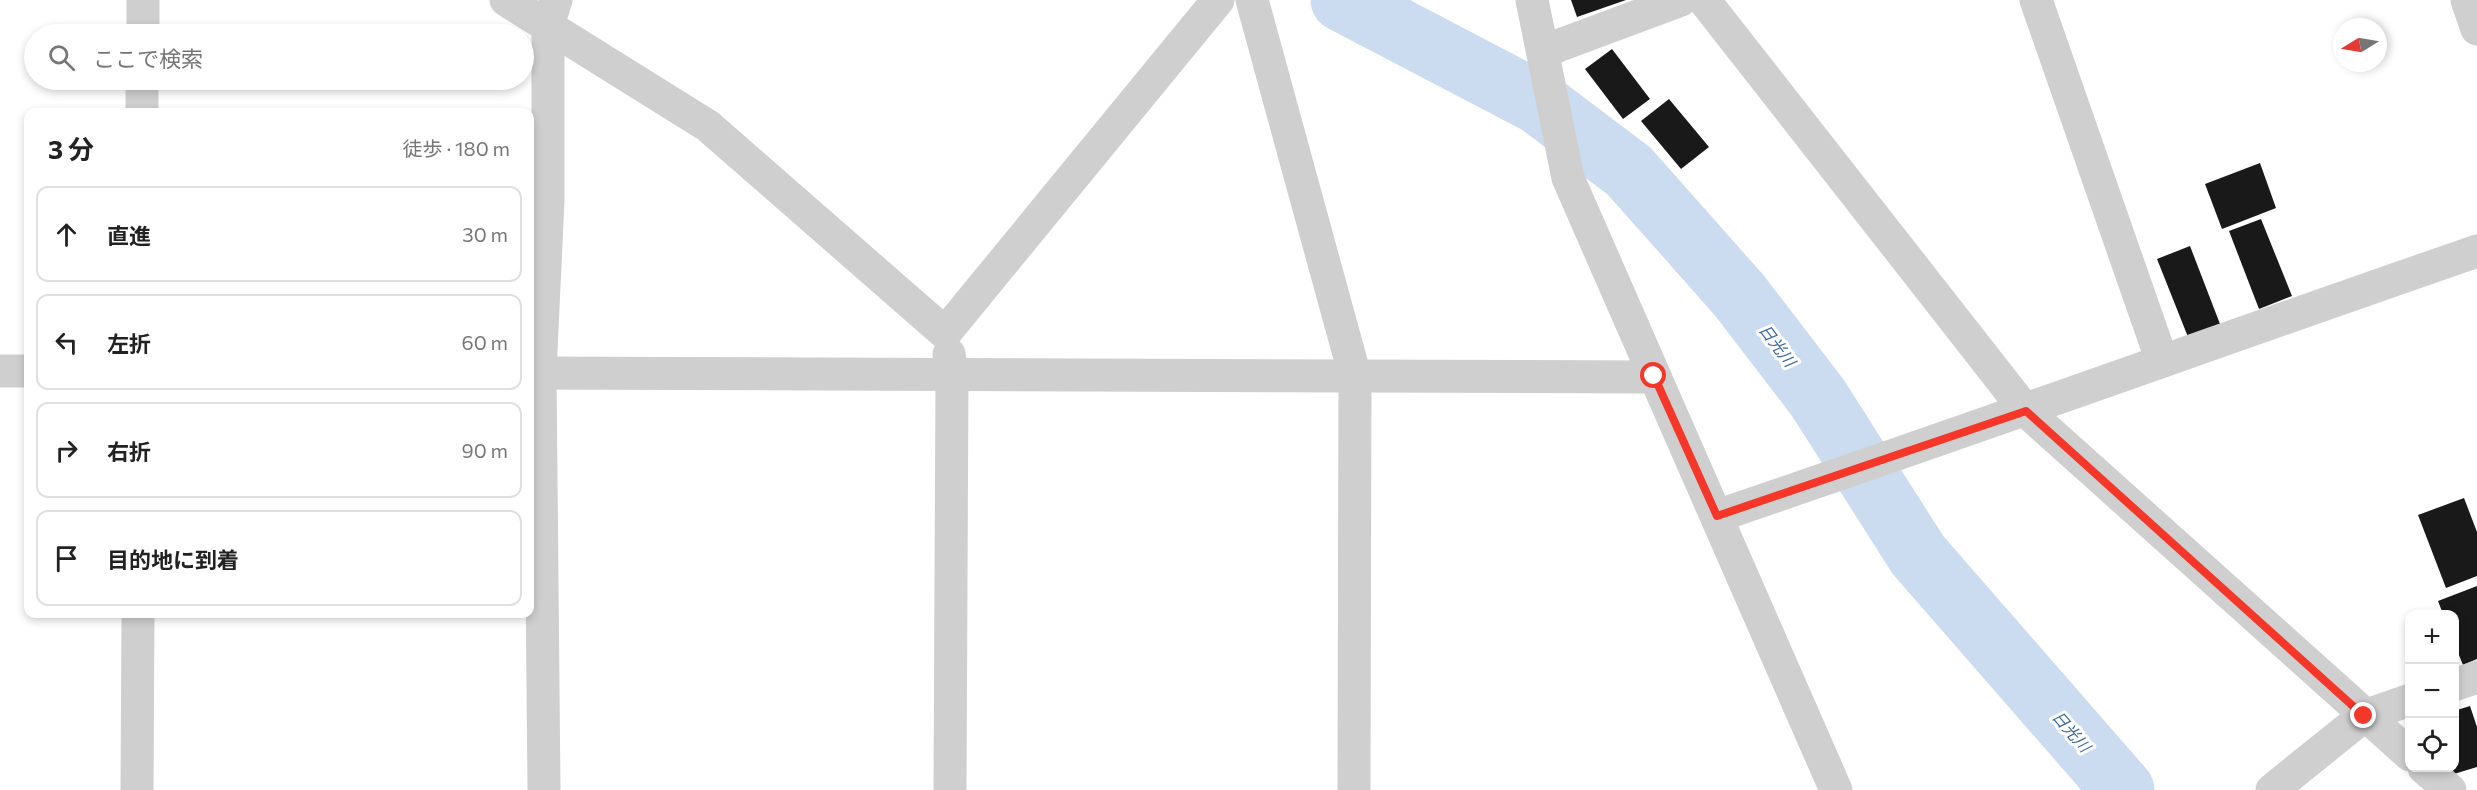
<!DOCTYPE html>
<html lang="ja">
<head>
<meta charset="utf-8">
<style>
  body { margin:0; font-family:Commissioner,"Noto Sans JP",sans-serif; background:#f2f2f2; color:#222 }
  .controls { position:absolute; right:18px; bottom:18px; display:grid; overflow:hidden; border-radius:12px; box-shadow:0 3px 9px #0003 }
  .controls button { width:54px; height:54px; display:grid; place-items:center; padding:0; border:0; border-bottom:2px solid #e0e0e0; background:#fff; color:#222; font:30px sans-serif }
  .compass { position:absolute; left:2333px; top:18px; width:54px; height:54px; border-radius:50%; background:#fff; box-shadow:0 3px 9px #0003; rotate:259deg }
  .stop { position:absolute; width:18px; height:18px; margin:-14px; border:4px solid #f43729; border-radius:50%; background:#fff }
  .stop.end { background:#f43729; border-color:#fff; box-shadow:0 2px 6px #0008 }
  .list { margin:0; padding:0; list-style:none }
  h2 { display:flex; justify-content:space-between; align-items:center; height:78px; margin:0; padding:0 24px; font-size:26px }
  h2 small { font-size:20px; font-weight:400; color:#767676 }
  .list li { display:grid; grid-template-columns:39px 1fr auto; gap:18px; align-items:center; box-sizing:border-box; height:96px; margin:0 12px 12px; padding:0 12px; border:2px solid #e0e0e0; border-radius:12px }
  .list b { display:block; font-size:22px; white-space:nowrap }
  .list em { font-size:20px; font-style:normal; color:#767676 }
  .icon { flex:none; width:33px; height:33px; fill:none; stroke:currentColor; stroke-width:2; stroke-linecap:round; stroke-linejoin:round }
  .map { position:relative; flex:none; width:2477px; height:790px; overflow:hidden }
  .search { position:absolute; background:#fff; box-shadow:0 3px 9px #0003; left:24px; top:24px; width:510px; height:66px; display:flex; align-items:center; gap:15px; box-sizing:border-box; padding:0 21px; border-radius:33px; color:#767676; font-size:22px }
  .panel { position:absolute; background:#fff; box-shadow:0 3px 9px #0003; left:24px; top:108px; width:510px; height:510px; border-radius:12px }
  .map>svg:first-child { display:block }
</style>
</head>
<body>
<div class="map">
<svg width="2477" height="790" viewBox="0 0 2477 790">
  <rect width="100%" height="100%" fill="#fff"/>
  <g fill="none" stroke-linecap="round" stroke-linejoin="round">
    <!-- river -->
    <polyline stroke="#cbdcf0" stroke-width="63" points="1342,0 1539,103 1629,171 1739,295 1818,398 1918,555 2123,790"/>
  </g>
  <!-- building -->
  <g fill="#191919">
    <polygon points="1571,0 1626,0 1577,17"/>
    <polygon points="1612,49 1650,99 1623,119 1585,69"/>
    <polygon points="1669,99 1709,147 1681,169 1641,121"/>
    <polygon points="2260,163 2276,208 2222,229 2205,184"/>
    <polygon points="2261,219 2292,296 2259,309 2229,231"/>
    <polygon points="2190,246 2220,324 2188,337 2157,259"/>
    <polygon points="2464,498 2477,532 2477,576 2446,588 2418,515"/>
    <polygon points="2477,586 2477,659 2463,665 2454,643 2454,614 2443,614 2438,601"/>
    <polygon points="2470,706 2477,727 2477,767 2454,774 2452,768 2454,767 2454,711"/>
  </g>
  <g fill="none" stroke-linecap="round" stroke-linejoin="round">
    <!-- minor -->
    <g stroke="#cfcfcf" stroke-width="33">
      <polyline points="506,0 708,126 945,333 1218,0"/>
      <polyline points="1252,0 1355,376 1354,790"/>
      <polyline points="1532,0 1568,178 1836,790"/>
      <polyline points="1704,0 2026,411 2410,755"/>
      <polyline points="2036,0 2162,361"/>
      <polyline points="2467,0 2477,29"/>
      <polyline points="143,34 143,0"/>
      <polyline points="1544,51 1681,0"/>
      <polyline points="142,112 142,80"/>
      <polyline points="949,354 952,374 950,790"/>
      <polyline points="0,371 28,371"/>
      <polyline points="530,373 1654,377"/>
      <path d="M1717 516C1971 430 2223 339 2477 251"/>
      <polyline points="2454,685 2477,677"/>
      <polyline points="2424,768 2450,790"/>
      <polyline points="137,790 138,614"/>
      <polyline points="544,790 540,373 548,200 548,25 556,0"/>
      <polyline points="2272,790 2364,716 2410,700"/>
    </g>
  </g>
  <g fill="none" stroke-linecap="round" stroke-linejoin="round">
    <!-- route -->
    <polyline stroke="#f43729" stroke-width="8" points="1654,376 1717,516 2026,411 2364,716"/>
  </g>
  <g text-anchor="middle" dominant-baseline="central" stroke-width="6" stroke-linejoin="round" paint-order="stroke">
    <!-- water labels -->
    <g font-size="16" font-style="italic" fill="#37679c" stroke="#fff">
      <text transform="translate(1778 345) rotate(53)">日光川</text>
      <text transform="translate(2072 731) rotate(49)">日光川</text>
    </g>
  </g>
</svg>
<div class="controls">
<button>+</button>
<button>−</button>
<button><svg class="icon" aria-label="locate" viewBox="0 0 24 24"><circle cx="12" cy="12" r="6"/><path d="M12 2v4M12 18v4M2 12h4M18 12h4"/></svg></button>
</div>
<svg class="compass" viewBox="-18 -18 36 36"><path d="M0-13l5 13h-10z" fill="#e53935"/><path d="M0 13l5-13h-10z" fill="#767676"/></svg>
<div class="stop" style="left:1654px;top:376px"></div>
<div class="stop end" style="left:2364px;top:716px"></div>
<div class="search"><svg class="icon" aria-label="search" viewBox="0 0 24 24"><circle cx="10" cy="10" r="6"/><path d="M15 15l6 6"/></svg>ここで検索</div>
<section class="panel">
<h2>3 分<small>徒歩 · 180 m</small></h2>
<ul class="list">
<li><svg class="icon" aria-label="ahead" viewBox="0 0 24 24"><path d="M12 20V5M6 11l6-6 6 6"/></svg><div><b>直進</b></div><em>30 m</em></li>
<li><svg class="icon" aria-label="left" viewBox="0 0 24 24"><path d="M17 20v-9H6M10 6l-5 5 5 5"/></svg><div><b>左折</b></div><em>60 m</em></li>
<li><svg class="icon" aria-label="right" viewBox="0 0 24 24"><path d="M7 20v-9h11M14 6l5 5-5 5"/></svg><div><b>右折</b></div><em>90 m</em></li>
<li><svg class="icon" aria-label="arrive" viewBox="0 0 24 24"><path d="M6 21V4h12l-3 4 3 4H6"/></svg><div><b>目的地に到着</b></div></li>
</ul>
</section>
</div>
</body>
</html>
